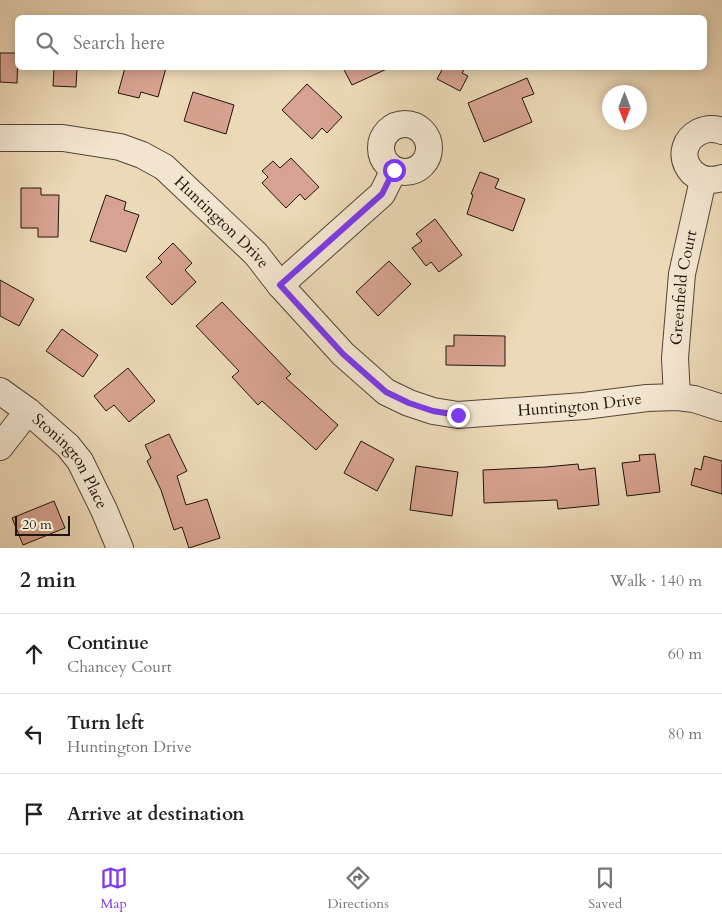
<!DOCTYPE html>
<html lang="en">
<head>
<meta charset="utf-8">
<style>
  body { margin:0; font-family:Cardo,serif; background:#f2f2f2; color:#222 }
  .compass { position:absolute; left:602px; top:85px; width:45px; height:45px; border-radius:50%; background:#fff; box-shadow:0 2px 12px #0003; rotate:180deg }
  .scale { position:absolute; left:15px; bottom:12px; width:55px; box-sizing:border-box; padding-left:5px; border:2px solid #20150d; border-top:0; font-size:14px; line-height:18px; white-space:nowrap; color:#20150d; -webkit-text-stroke:4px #f3e6d0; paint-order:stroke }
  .stop { position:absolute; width:15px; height:15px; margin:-11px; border:4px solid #7c3aed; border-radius:50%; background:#fff }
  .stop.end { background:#7c3aed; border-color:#fff; box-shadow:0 1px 5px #0008 }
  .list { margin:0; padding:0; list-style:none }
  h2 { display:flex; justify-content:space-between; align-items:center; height:65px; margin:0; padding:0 20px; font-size:21px }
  h2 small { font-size:16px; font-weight:400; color:#767676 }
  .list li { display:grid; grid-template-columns:32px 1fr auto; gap:15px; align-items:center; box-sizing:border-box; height:80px; padding:0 20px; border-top:1px solid #e0e0e0 }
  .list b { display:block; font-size:19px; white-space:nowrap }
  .list p { margin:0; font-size:16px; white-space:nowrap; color:#767676 }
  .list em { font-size:16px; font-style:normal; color:#767676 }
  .icon { flex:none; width:28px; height:28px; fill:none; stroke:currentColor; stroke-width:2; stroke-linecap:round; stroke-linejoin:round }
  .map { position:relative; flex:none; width:722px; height:548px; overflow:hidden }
  .search { position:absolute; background:#fff; box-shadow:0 2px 12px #0003; left:15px; right:15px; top:15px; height:55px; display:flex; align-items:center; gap:12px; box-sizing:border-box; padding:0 18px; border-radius:8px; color:#767676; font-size:19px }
  .sheet { height:305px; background:#fff }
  nav { display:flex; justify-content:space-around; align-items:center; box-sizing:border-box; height:70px; border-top:1px solid #e0e0e0; background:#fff; font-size:14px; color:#767676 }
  nav a { display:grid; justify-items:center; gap:2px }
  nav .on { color:#7c3aed }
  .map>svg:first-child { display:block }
</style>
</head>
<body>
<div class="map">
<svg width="722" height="548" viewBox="0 0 722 548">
  <rect width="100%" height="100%" fill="#ecd9b7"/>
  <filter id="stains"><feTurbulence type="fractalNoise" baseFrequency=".004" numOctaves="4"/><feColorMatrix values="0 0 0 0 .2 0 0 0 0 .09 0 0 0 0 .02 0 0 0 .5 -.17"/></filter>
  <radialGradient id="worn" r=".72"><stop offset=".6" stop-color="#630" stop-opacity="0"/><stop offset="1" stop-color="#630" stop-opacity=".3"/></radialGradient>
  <!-- building -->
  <g fill="#d7a28f" stroke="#20150d">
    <polygon points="0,53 18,53 17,83 0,82"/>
    <polygon points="54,68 77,68 76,87 53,86"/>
    <polygon points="125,68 166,68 158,97 141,92 139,98 118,93"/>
    <polygon points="343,68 389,68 352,85"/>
    <polygon points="443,68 465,68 462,73 468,76 460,91 437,79"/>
    <polygon points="527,78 534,94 522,98 532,122 484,142 468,103"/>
    <polygon points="307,84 342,117 327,133 322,128 312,139 282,110"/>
    <polygon points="193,92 234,105 226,134 184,121"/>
    <polygon points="291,158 319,187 305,200 300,194 286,208 262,183 268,177 262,171 273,161 280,168"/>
    <polygon points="480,172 499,179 495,188 525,199 513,231 467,214 473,195 471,194"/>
    <polygon points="21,188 41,188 41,195 59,195 58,237 38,237 38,228 21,228"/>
    <polygon points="106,195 126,202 124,210 139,215 126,252 90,241"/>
    <polygon points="435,219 462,255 439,272 431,262 426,266 412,248 422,241 416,234"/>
    <polygon points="173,243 192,263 185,270 196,282 172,305 146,277 162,262 158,258"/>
    <polygon points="389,261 411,284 378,316 356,292"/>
    <polygon points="0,280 34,299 19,326 0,316"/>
    <polygon points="222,302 291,374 286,378 338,425 316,450 262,401 258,405 232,377 239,371 196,326"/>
    <polygon points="62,329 98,355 83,377 46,351"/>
    <polygon points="454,335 505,336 505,366 446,365 446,346 454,346"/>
    <polygon points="128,368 155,401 129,422 114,405 106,411 94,396"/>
    <polygon points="169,434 187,471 177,476 186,505 207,499 220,538 189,548 182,527 174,530 161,490 147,461 151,458 145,445"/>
    <polygon points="361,441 394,459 377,491 344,473"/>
    <polygon points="655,454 660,492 627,496 622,463 640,461 639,455"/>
    <polygon points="704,456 722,461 722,494 691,485 695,468 701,470"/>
    <polygon points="578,464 579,470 595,468 599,505 558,509 557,500 484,503 483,470 546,467"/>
    <polygon points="416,466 458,472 452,516 410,510"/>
    <polygon points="54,501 65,528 23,545 12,518"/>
  </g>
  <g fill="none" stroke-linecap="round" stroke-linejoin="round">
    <defs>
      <g id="minor">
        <circle cx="405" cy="148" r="24"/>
        <path d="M722 131C714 128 707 128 699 132 670 147 688 189 722 178"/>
        <path id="s1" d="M0 138H63L120 147 142 155 164 167 256 254 280 285 343 354 386 392 409 403 433 411 458 415 584 406 647 398 677 397 694 399 722 408"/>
        <polyline points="280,285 382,194 394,170"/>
        <path id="s2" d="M0 391 28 411 68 446 80 461 104 510 120 548"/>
        <path id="s3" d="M677 397 675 358 682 274 703 180"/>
        <polyline points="0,447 28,411"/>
      </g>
    </defs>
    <!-- minor casing -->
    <use href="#minor" stroke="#534638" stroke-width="28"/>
    <!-- minor -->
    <use href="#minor" stroke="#f3e6d0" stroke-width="26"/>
  </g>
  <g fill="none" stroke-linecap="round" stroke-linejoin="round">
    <!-- route -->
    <polyline stroke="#7c3aed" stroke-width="6" points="394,170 382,194 280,285 343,354 386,392 409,403 433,411 458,415"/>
  </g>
  <g text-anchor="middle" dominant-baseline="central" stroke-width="4" stroke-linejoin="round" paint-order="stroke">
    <!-- street labels -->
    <g font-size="16" fill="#20150d" stroke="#f3e6d0">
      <text stroke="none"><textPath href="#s1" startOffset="249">Huntington Drive</textPath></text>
      <text stroke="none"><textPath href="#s3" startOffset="110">Greenfield Court</textPath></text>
      <text stroke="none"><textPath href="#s1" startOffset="684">Huntington Drive</textPath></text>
      <text stroke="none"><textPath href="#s2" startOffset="101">Stonington Place</textPath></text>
    </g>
  </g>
  <rect width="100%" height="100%" filter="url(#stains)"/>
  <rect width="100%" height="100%" fill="url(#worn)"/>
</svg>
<svg class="compass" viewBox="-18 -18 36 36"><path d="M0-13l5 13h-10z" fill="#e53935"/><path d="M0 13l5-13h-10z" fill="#767676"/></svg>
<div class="scale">20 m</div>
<div class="stop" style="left:394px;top:170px"></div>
<div class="stop end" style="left:458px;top:415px"></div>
<div class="search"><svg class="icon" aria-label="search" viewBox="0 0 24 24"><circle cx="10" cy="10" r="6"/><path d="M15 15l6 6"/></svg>Search here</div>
</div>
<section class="sheet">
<h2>2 min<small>Walk · 140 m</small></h2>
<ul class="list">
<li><svg class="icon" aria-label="ahead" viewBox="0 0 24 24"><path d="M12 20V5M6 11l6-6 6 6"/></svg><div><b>Continue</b><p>Chancey Court</p></div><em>60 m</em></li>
<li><svg class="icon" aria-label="left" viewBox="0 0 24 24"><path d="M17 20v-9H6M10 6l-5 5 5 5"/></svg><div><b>Turn left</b><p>Huntington Drive</p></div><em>80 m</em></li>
<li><svg class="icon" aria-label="arrive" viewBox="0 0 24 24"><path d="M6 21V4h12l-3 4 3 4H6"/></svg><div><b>Arrive at destination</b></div></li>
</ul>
</section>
<nav>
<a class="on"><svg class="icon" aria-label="map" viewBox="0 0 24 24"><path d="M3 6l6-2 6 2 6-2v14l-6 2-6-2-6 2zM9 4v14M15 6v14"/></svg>Map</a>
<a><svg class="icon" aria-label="directions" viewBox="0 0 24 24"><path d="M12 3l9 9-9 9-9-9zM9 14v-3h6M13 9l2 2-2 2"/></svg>Directions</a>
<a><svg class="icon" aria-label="saved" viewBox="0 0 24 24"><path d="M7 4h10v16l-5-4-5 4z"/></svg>Saved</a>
</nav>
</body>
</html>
